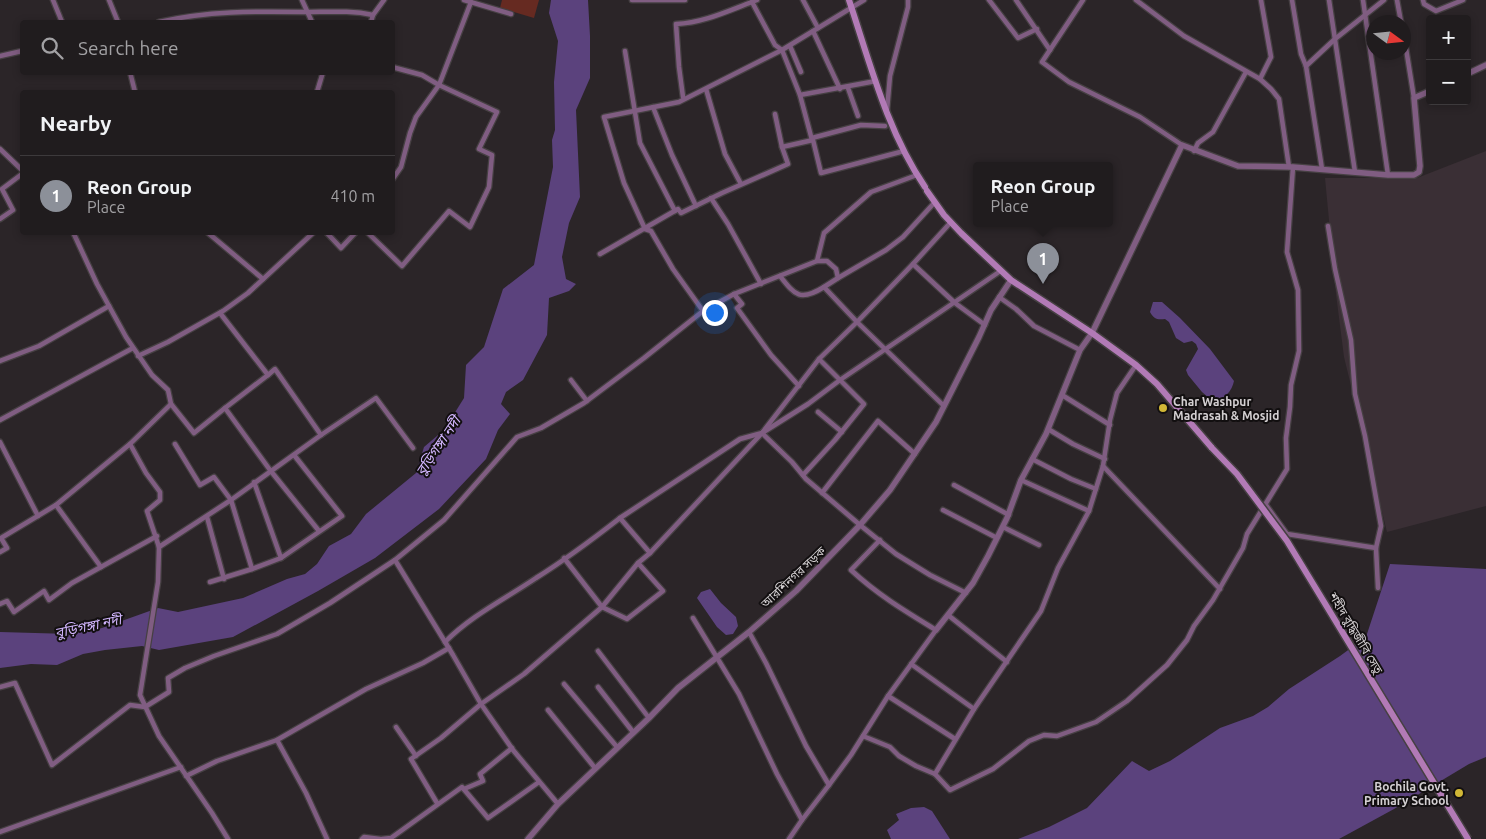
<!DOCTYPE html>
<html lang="en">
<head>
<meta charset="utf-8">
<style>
  body { margin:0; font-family:Ubuntu,"Noto Sans Bengali",sans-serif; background:#282527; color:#f1f3f6 }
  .controls { position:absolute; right:15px; top:15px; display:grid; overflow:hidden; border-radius:5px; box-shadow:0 2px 8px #0003 }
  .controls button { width:45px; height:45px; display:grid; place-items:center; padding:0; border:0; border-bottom:1px solid #3d3a3c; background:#201c1e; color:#f1f3f6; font:25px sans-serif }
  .compass { position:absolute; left:1366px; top:15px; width:45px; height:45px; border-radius:50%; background:#201c1e; box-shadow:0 2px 8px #0003; rotate:105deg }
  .you { position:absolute; left:714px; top:312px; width:18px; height:18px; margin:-12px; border:4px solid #fff; border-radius:50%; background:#1a73e8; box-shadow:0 0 0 8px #1a73e833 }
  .badge { display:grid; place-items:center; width:32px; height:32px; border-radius:50%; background:#8c9099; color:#fff; font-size:16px; font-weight:700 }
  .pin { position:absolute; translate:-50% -41px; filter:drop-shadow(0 1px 2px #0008) }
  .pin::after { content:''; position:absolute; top:26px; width:18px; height:15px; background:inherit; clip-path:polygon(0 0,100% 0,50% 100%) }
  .popup { position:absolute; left:973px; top:162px; width:140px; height:65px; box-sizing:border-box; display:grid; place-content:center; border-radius:5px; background:#201c1e; filter:drop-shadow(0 1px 4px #0005); font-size:16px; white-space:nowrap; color:#a2a1a4 }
  .popup b { font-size:19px; color:#f1f3f6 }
  .popup::after { content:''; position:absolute; left:50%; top:100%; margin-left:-10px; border:10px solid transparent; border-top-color:#201c1e }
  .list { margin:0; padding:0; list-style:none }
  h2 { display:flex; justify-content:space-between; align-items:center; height:65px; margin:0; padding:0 20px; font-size:21px }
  h2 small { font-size:16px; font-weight:400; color:#a2a1a4 }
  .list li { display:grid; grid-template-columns:32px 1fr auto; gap:15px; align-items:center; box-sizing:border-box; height:80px; padding:0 20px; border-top:1px solid #3d3a3c }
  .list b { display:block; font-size:19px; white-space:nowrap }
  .list p { margin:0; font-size:16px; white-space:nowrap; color:#a2a1a4 }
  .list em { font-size:16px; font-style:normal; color:#a2a1a4 }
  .icon { flex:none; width:28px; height:28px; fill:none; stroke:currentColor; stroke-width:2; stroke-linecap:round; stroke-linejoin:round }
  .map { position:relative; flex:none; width:1486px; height:839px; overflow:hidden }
  .search { position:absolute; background:#201c1e; box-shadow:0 2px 8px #0003; left:20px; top:20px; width:375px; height:55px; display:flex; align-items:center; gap:12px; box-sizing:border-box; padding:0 18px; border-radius:5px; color:#a2a1a4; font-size:19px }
  .panel { position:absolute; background:#201c1e; box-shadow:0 2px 8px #0003; left:20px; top:90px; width:375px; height:145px; border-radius:5px }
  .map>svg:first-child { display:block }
</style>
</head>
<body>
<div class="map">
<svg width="1486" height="839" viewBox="0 0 1486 839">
  <rect width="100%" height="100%" fill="#2b2528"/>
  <!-- built -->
  <polygon fill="#3a2f35" points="1486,151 1486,506 1387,532 1344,357 1336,294 1325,178 1417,178"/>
  <!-- green -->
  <polygon fill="#662a21" points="502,0 539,0 534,18 500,8"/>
  <!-- water -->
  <g fill="#5b427d">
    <polygon points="551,0 588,0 590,36 590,78 576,110 580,197 569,223 562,257 566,279 576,284 569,291 549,298 547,335 523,380 506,392 501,404 510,414 498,430 486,459 439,509 375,558 318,591 233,637 159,650 142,646 105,650 83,654 57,665 31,664 0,668 0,632 70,634 102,628 158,608 178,612 243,598 287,579 305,574 317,564 329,546 351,534 366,514 416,473 424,447 444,430 464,398 466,365 484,347 503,289 534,265 553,167 552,140 555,130 554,82 558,41 549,13"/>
    <path d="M1153 302H1162L1180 318 1210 349 1234 381C1232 391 1225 398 1216 401L1209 398 1202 392 1188 375 1186 370 1198 349 1196 344 1192 341 1184 343 1176 338 1169 322 1165 319C1157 320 1154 319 1150 312Z"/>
    <polygon points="1390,564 1486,569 1486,757 1469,764 1394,809 1339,839 1018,839 1049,827 1087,808 1132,761 1149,771 1170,761 1220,728 1253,716 1268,707 1289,689 1340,656 1366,637"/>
    <polygon points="710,589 721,603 736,617 738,626 733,634 726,635 717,627 697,598 701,592"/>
    <polygon points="924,807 932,811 950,839 891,839 887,830 899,820 896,814 911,808"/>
  </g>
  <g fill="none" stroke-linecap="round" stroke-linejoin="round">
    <defs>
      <g id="minor">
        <polyline points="53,0 62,22"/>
        <polyline points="109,0 118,22"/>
        <polyline points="302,0 312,22"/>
        <polyline points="464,0 511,14"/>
        <polyline points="632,0 685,0"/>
        <polyline points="757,0 752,2 775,45 782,50 800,95 876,81"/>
        <polyline points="803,0 818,28"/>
        <polyline points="989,0 1018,38 1037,29"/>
        <polyline points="1016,0 1050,50"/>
        <polyline points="1083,0 1042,62 1069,82 1140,117 1182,145"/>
        <polyline points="1136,0 1184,36 1260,79 1271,89 1279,99 1289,167"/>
        <polyline points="1292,0 1301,54 1306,66 1322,169"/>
        <polyline points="1329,0 1355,172"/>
        <polyline points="1363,0 1388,175"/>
        <polyline points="1397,0 1401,22"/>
        <polyline points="1423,0 1424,4 1436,11 1463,0"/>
        <path d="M159 22C207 11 255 11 304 12 328 12 350 10 373 15"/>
        <polyline points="371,22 373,15 384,0"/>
        <polyline points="813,31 840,89"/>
        <polyline points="1404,36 1414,98"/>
        <polyline points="790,46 801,72"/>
        <polyline points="625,51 640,143 675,211"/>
        <polyline points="0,56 22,51"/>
        <polyline points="1306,66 1335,39 1384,0"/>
        <polyline points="130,72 135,92"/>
        <polyline points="1260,79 1271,57 1261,0"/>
        <polyline points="848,88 858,116"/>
        <polyline points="706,89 725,154 741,184"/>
        <polyline points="317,92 323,72"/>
        <polyline points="800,95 812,140"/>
        <path d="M683 97 679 67 676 24C703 23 728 11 752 2"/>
        <polyline points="653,107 672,155 696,206"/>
        <polyline points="887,110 890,76 908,7 908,0"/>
        <polyline points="775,114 782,147"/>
        <polyline points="812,138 861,125 885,126"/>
        <polyline points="0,149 22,170"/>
        <polyline points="1194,151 1198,143 1213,132 1246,72"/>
        <polyline points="392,180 401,167 410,133 416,117 439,85 471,2"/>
        <polyline points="711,198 728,224 761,284"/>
        <polyline points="0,219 13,210 2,189 22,174"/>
        <polyline points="1328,226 1335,269 1351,340 1355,394 1365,436 1381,526 1376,548 1378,588"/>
        <polyline points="73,232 97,284 126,337 152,375 168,390 171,404 130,444 146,473 160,492 160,500 147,511 159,547 158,582 140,695 159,736 212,813 228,839"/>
        <polyline points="207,232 263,279"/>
        <polyline points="326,232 341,248 356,232"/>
        <polyline points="367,232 402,266 449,211 470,227 489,187 492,155 479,149 497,112 439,85 422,75 392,67"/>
        <polyline points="600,254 678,209 681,213 722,193 788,164 782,147 813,140 821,173 904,151"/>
        <polyline points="913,264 951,222"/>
        <path d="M780 276C795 295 800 302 824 287"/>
        <polyline points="838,278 886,250 903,237 935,202"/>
        <polyline points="734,294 742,304 737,308 771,355 799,386"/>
        <polyline points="999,297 1016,309 1034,326 1080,350"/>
        <polyline points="703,311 673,269 651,231 645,229 624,183 604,117 679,102 782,50 864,0"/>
        <polyline points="220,313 268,375 225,408"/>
        <polyline points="138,356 168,342 223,311 248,293 314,232"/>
        <polyline points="0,361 39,346 109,306"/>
        <polyline points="1136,365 1117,393 1110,420 1103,466 1089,511 1058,568 1041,611 974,709 935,774 950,790 993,769 1029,741 1044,735 1057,736 1096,722 1127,701 1167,665 1187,640 1194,626 1213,600 1243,548 1247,534 1287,469 1286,438 1290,407 1291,385 1299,351 1298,290 1287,252 1293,167"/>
        <polyline points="571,380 587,401"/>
        <polyline points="1062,395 1110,425"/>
        <polyline points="171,404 194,433 225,408 270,470 319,531"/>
        <polyline points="944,406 857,322 913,264 955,303 985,325"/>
        <polyline points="818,412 842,432"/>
        <polyline points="0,420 133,348"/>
        <polyline points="1048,429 1073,444 1105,459"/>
        <polyline points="762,433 792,462 806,479 860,525 896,554 930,575 966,593"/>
        <polyline points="321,435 376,398 413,448"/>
        <polyline points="0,442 38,516"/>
        <polyline points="175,444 200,485 214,477 231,500 252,569"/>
        <polyline points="1032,459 1071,479 1096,489"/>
        <polyline points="1103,466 1220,589"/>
        <polyline points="803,475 835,440 864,404 819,359"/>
        <polyline points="1021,480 1089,511"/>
        <polyline points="954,485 1009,515"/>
        <polyline points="822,493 878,421 915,454"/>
        <polyline points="1266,505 1287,534 1376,548"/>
        <polyline points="943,510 997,538"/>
        <polyline points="207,517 224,579"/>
        <polyline points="620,518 740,439 762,433 808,404 840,380 999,272"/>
        <polyline points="1003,527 1039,545"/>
        <polyline points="159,547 231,500 321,435 275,369 268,375"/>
        <polyline points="0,552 7,548 1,538 56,505"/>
        <polyline points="281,558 342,516 294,455"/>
        <polyline points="564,558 602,607 627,619 663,591 638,563"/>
        <polyline points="395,560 453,655 481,704 513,750 558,804"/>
        <polyline points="101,567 56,505 130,444"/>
        <polyline points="210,582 252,569 281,558 254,482"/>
        <polyline points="0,604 7,601 14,612 44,591 49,600 72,583 157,536"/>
        <polyline points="948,615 1007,662"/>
        <polyline points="693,618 739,694 777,774 802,820 829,785 806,746 766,663 749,632"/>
        <path d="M446 643 445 642C472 615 505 599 536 578 565 560 593 539 620 518L650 553"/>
        <polyline points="598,651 649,718"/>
        <polyline points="911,664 974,709"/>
        <polyline points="564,684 617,747"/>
        <polyline points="0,687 15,683 52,765 130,705 145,707 169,692 168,678 185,668 214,656 277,634 330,603 395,560 444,520 517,437 541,428 584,403 644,358 703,311 734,294 817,261 824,233 871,192 917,175"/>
        <polyline points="598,687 633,732"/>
        <polyline points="888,696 955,739"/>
        <polyline points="548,710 595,768"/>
        <polyline points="396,727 416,756"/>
        <polyline points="863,736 890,747 899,756 916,766 935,774"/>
        <polyline points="277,740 306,793 327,839"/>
        <polyline points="186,776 217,761 277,740 366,689 423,663 449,648"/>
        <path d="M829 785 851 755 888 696 936 630C905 611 878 595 851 570L880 540"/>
        <polyline points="464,789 483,781 480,774 512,748"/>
        <polyline points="437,803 411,759 441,738 481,704 524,674 602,607 638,563 650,553 762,433 819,359 857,322 824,287 838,278 836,269 827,261 817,261"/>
        <polyline points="0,832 181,767"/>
        <polyline points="362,839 364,837 380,839"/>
        <polyline points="382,839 391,838 462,787 488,818 539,782"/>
        <polyline points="789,839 802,820"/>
      </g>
      <g id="tertiary">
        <polyline points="1467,74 1486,65"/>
        <polyline points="936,630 973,583 988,556 1007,518 1021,480 1046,434 1080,350 1092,333 1182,145 1238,166 1293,167 1388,175 1414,175 1419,172 1420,166 1414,98 1430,91"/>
        <polyline points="528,839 558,804 649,718 678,688 749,632 796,591 860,525 890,490 936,422 979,337 991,310 1011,280"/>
      </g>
      <g id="secondary">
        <path d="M849 0C870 63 887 131 925 187"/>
        <polyline points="927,191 944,215 961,233 1011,280 1092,333 1136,365 1157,384 1212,448"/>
      </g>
    </defs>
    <!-- minor casing -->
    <use href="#minor" stroke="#464043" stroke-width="7"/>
    <!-- tertiary casing -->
    <use href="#tertiary" stroke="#464043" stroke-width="8"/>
    <!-- secondary casing -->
    <use href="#secondary" stroke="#464043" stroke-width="9"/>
    <!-- minor -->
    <use href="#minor" stroke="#805d82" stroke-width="4.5"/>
    <!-- tertiary -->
    <use href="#tertiary" stroke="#805d82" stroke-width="5.5"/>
    <!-- secondary -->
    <use href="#secondary" stroke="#b27ab6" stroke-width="6"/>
    <defs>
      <polyline id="secondary-bridge" points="1212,448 1237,474 1287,541 1468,839"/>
    </defs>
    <!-- secondary-bridge casing -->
    <use href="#secondary-bridge" stroke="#464043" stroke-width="9" stroke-linecap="butt"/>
    <!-- secondary-bridge -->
    <use href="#secondary-bridge" stroke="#b27ab6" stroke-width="6"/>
  </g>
  <!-- markers -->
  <g fill="#d1b736" stroke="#120f10" stroke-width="2">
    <circle cx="1163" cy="408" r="5"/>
    <circle cx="1459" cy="793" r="5"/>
  </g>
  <g text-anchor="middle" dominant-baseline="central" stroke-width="4" stroke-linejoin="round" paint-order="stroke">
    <!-- poi labels -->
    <g font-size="12" font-weight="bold" fill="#d4d0d2" stroke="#120f10" text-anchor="start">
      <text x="1173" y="401">Char Washpur<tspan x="1173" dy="14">Madrasah &amp; Mosjid</tspan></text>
      <text x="1449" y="786" text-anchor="end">Bochila Govt.<tspan x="1449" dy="14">Primary School</tspan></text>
    </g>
    <!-- street labels -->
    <g font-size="12" fill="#d4d0d2" stroke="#120f10">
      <text transform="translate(793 577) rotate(-43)">আরশিনগর সড়ক</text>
      <text transform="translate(1356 633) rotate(59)">শহীদ বুদ্ধিজীবি সেতু</text>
    </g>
    <!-- water labels -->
    <g font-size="14" font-style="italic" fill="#d2b6fe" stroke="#120f10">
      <text transform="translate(438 446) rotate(-56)">বুড়িগঙ্গা নদী</text>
      <text transform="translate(88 626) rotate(-12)">বুড়িগঙ্গা নদী</text>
    </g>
  </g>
</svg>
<div class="controls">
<button>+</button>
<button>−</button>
</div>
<svg class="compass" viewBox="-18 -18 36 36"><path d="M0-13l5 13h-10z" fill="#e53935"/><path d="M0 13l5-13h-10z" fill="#a2a1a4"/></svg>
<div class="you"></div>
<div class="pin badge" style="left:1043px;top:284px">1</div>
<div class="popup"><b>Reon Group</b>Place</div>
<div class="search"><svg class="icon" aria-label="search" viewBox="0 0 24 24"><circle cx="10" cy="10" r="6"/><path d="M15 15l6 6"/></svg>Search here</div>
<section class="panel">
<h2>Nearby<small></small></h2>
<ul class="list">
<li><span class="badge">1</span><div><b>Reon Group</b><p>Place</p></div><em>410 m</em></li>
</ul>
</section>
</div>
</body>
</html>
